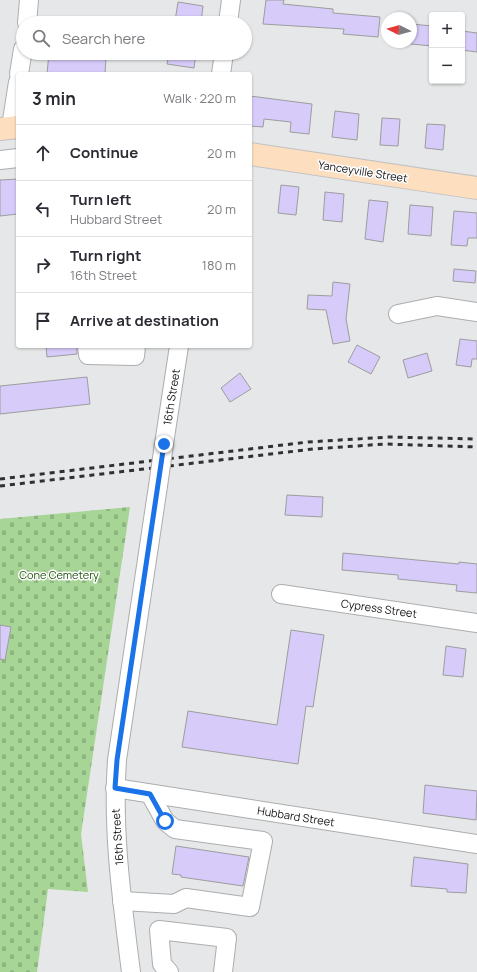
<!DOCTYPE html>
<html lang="en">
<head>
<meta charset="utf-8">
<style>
  body { margin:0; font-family:Manrope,sans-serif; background:#f7f7f7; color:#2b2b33 }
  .controls { position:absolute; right:12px; top:12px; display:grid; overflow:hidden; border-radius:4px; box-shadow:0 1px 3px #0004 }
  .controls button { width:36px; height:36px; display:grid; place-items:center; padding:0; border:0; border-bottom:1px solid #e1e1e2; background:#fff; color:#2b2b33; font:20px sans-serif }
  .compass { position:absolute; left:381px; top:12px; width:36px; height:36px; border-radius:50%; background:#fff; box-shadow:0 1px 3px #0004; rotate:275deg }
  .stop { position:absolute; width:12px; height:12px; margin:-9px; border:3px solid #1a73e8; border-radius:50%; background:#fff }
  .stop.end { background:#1a73e8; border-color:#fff; box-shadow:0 1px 4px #0008 }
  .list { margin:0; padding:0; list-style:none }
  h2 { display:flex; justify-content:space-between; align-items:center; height:52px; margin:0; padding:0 16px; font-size:17px }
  h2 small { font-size:13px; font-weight:400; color:#7c7c81 }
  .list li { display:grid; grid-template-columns:26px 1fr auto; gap:12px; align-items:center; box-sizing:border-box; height:56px; padding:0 16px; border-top:1px solid #e1e1e2 }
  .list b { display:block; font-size:15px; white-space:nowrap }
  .list p { margin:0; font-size:13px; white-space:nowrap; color:#7c7c81 }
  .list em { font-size:13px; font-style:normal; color:#7c7c81 }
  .icon { flex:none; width:22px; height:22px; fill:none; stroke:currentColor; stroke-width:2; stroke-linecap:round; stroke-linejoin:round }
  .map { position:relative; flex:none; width:477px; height:972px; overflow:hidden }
  .search { position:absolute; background:#fff; box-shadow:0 1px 3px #0004; left:16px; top:16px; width:236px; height:44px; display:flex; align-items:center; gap:10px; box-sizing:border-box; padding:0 14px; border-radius:22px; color:#7c7c81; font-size:15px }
  .panel { position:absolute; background:#fff; box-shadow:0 1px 3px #0004; left:16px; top:72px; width:236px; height:276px; border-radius:4px }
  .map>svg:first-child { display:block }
</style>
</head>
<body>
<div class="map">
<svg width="477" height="972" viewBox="0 0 477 972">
  <defs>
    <pattern id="cemetery-stones" width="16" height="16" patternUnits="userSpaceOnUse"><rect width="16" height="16" fill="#a6d596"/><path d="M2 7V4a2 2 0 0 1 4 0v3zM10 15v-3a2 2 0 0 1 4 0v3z" fill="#8eb680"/></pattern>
  </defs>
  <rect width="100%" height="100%" fill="#e6e7e8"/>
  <!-- cemetery -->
  <polygon fill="url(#cemetery-stones)" points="130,507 81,834 88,892 48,889 37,972 0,972 0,519"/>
  <!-- building -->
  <g fill="#d6cbf9" stroke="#9d9d9e">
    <polygon points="266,0 284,0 283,4 333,9 333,13 380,17 378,37 343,34 344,29 263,24"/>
    <polygon points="178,2 203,6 201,23 175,21"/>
    <polygon points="411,24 432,26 432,46 411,44"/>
    <polygon points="462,31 477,33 477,52 462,50"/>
    <polygon points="49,53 106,57 105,74 47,74"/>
    <polygon points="169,53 196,53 194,68 167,64"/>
    <polygon points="250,96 312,104 309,134 290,132 291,122 264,119 263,127 250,126"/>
    <polygon points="335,111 359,114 357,140 332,137"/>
    <polygon points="382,118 400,119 398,146 380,145"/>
    <polygon points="427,124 445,125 443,150 425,148"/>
    <polygon points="18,179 18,214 0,216 0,180"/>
    <polygon points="281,185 299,187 296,215 278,213"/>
    <polygon points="325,192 344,194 342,222 323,220"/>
    <polygon points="369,200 388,202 383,242 365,239"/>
    <polygon points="410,205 433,207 431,236 408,234"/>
    <polygon points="454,211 477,213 477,238 468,238 467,246 451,245"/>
    <polygon points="454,269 476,271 475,283 453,281"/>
    <polygon points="333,282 350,284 346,319 350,341 333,344 326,310 307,309 308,295 332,296"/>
    <polygon points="460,339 477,341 477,359 472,359 471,367 456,365"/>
    <polygon points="357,345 380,357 371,374 348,362"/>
    <polygon points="46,346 77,346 77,354 47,357"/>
    <polygon points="427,353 432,371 408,378 403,360"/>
    <polygon points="240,373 251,389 230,402 221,388"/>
    <polygon points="87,377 90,404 0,414 0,386"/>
    <polygon points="287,495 323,497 322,517 285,515"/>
    <polygon points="343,553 459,564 459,562 477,564 477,593 456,591 457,585 398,579 398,575 342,570"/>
    <polygon points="0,625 11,627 5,660 0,659"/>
    <polygon points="291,630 324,635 313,707 306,706 298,764 182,747 188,711 277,725"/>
    <polygon points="446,646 466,649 463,677 443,675"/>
    <polygon points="425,785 477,791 476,820 423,813"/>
    <polygon points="176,846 249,857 243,886 181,877 181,875 172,874"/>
    <polygon points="414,857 468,864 466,893 447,892 447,889 411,886"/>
  </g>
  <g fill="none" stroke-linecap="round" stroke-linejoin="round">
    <defs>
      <g id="minor">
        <polyline points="27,23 29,0"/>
        <polyline points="228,23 231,0"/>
        <polyline points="19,74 23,49"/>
        <polyline points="221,74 224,53"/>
        <polyline points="11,127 18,82"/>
        <polyline points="0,160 18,158"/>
        <polyline points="398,314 437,306 477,312"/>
        <polyline points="87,346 88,355 135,356 136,346"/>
        <polyline points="164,444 179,346"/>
        <polyline points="281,594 477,623"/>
        <polyline points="115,788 477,844"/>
        <polyline points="122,901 174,904 186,898 250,907 263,841 175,829 165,821 150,794"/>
        <path d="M131 972C122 901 112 831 117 760L158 486"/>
        <polyline points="169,972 162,964 159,930 227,938 223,972"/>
      </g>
      <g id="major">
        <polyline points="0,129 18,127"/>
        <polyline points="250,154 477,188"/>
      </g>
    </defs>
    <!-- minor casing -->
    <use href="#minor" stroke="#acadae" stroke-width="20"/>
    <!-- major casing -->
    <use href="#major" stroke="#c2c2c2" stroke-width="24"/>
    <!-- minor -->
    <use href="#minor" stroke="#fff" stroke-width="18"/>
    <!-- major -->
    <use href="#major" stroke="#fddebf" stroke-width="22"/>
    <!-- rail -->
    <g stroke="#303131" stroke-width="3" stroke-dasharray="5 5" stroke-linecap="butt">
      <polyline points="0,479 308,442 389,437 477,439"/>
      <polyline points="0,486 313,449 385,444 477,447"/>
    </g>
    <defs>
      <polyline id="minor-bridge" points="158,486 164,444"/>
    </defs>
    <!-- minor-bridge casing -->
    <use href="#minor-bridge" stroke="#acadae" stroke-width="20" stroke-linecap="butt"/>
    <!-- minor-bridge -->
    <use href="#minor-bridge" stroke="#fff" stroke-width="18"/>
  </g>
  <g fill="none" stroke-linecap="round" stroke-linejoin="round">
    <!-- route -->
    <polyline stroke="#1a73e8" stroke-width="5" points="164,444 117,760 115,788 150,794 165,821"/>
  </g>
  <g text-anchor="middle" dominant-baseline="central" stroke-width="3" stroke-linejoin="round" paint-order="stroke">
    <!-- street labels -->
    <g font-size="11" fill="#131313" stroke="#fff">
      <text transform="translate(363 171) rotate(9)">Yanceyville Street</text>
      <text transform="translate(171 397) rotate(-81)">16th Street</text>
      <text transform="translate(379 608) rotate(8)">Cypress Street</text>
      <text transform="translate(296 816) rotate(9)">Hubbard Street</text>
      <text transform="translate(117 837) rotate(-94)">16th Street</text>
    </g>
    <!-- park labels -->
    <g font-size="11" fill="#23510e" stroke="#fff">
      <text x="59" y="574">Cone Cemetery</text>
    </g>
  </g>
</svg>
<div class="controls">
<button>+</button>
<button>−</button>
</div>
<svg class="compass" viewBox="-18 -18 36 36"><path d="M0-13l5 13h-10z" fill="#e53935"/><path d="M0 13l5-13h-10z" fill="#7c7c81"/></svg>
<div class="stop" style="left:165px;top:821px"></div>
<div class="stop end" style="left:164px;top:444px"></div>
<div class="search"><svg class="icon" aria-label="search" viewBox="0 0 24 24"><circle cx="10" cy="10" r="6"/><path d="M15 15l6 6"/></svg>Search here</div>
<section class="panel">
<h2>3 min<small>Walk · 220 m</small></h2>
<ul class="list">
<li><svg class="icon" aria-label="ahead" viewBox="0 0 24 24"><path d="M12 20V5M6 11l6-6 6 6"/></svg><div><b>Continue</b></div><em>20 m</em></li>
<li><svg class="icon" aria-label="left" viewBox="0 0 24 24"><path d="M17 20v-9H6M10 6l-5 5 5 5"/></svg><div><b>Turn left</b><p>Hubbard Street</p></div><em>20 m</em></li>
<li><svg class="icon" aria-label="right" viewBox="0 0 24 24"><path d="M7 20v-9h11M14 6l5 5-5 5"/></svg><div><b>Turn right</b><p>16th Street</p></div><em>180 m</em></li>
<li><svg class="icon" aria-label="arrive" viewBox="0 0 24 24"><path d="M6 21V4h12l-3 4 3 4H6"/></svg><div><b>Arrive at destination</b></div></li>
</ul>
</section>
</div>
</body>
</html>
